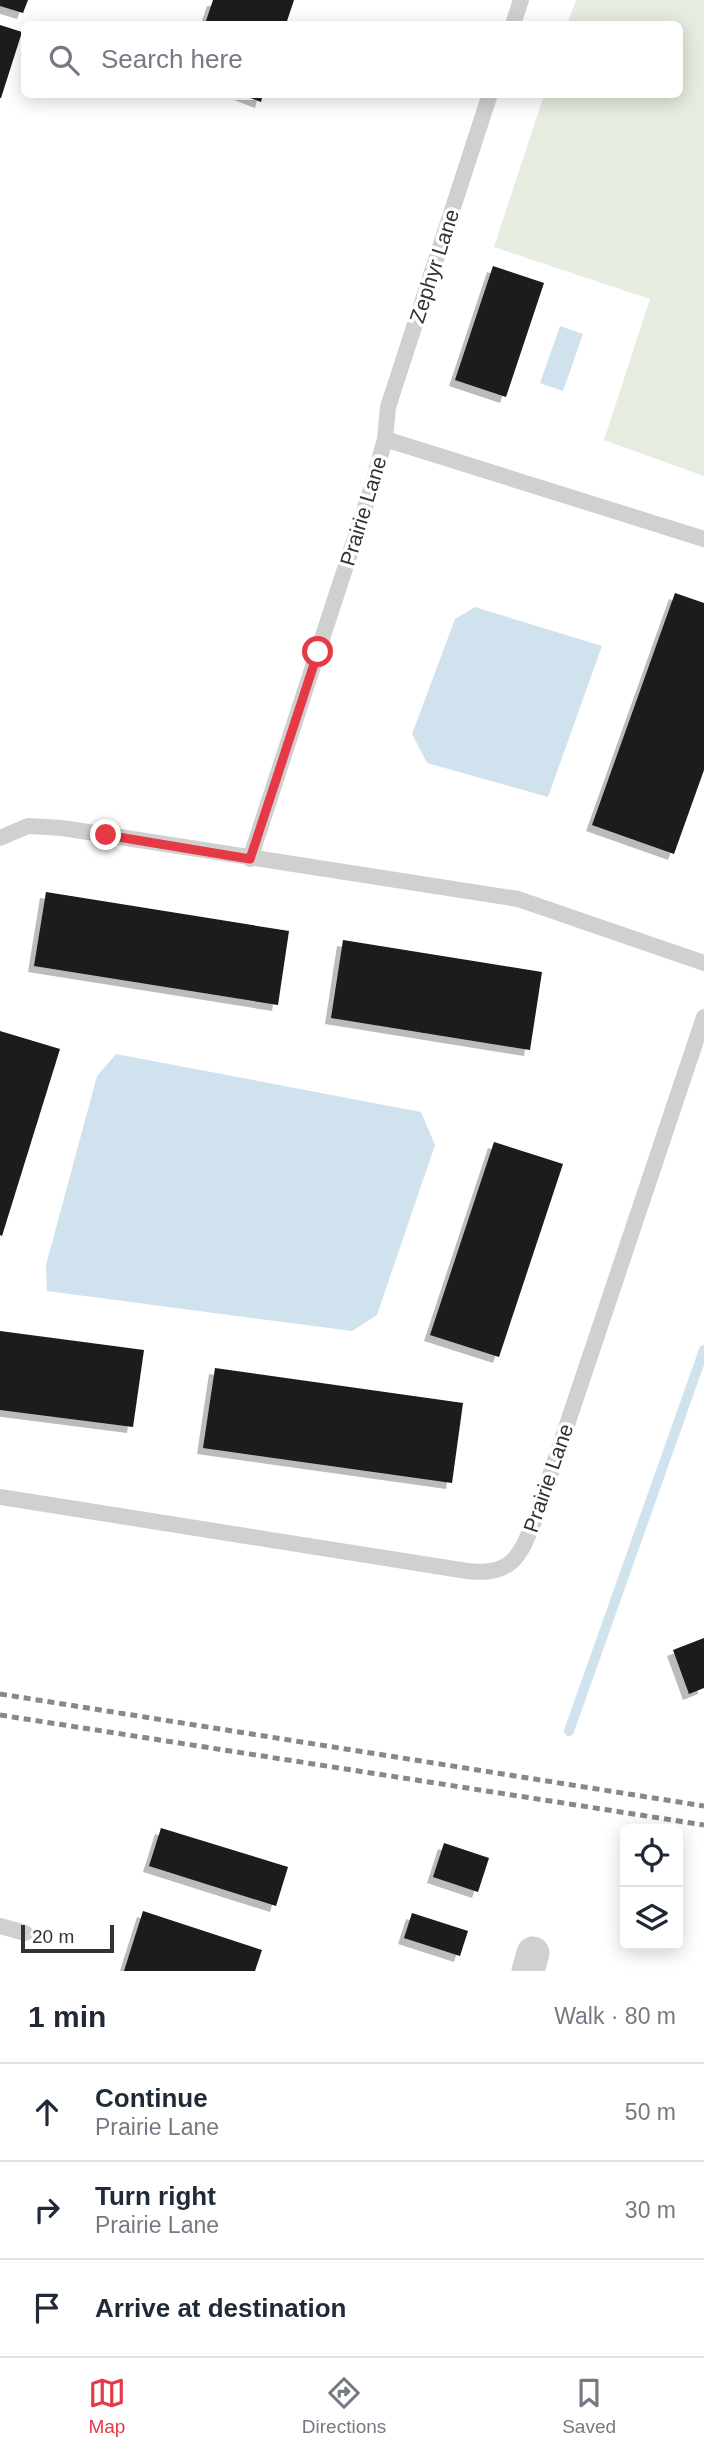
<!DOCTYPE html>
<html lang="en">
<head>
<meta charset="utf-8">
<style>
  body { margin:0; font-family:Helvetica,sans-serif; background:#f6f6f7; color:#1f2937 }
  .controls { position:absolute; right:21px; bottom:21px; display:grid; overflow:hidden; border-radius:10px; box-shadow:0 4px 18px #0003 }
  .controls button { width:63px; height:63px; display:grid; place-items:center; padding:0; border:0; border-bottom:2px solid #e0e1e3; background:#fff; color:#1f2937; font:35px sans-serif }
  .scale { position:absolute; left:21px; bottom:18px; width:93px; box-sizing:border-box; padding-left:7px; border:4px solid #333; border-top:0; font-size:19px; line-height:24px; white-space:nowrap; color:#333; -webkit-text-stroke:5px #fff; paint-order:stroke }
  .stop { position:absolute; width:21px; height:21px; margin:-16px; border:5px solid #e63946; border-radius:50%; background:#fff }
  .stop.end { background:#e63946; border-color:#fff; box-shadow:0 2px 7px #0008 }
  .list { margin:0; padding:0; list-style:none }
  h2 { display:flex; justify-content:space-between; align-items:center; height:91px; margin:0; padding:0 28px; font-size:30px }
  h2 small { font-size:23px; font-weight:400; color:#747a83 }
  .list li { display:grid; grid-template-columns:46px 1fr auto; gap:21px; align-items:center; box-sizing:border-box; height:98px; padding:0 28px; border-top:2px solid #e0e1e3 }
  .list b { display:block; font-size:26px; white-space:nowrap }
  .list p { margin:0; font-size:23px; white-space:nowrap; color:#747a83 }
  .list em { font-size:23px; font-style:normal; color:#747a83 }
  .icon { flex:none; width:38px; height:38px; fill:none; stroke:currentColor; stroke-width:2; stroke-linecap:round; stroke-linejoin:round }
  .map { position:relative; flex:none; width:704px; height:1971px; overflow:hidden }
  .search { position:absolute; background:#fff; box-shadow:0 4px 18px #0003; left:21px; right:21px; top:21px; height:77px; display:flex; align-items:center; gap:18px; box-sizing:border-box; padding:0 24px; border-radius:10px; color:#747a83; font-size:26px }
  .sheet { height:385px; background:#fff }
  nav { display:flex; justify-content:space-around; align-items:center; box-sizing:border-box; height:98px; border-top:2px solid #e0e1e3; background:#fff; font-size:19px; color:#747a83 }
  nav a { display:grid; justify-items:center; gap:4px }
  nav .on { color:#e63946 }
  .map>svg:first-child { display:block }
</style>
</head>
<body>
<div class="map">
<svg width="704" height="1971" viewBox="0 0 704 1971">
  <defs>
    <filter id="shadow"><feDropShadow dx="-6" dy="6" stdDeviation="0" flood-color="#0004"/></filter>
  </defs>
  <rect width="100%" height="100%" fill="#fff"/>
  <!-- green -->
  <polygon fill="#e6ecdf" points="576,0 704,0 704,476 604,440 650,299 494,247 544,95 680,94 680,24 567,24"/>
  <!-- water -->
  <g fill="#cfe2ee">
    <polygon points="560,326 583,334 563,391 540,383"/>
    <polygon points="475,607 602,646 548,797 427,763 412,734 455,619"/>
    <polygon points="116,1054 421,1112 435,1145 377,1315 352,1331 47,1291 46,1265 97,1076"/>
  </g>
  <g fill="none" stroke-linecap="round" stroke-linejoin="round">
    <!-- stream -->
    <polyline stroke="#cfe2ee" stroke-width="10" points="569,1731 704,1350"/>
  </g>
  <!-- building -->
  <g fill="#1a1a1a" filter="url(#shadow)">
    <polygon points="0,0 28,0 23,13 0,6"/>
    <polygon points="213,0 294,0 286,24 205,24"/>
    <polygon points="0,25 22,32 1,98 0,98"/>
    <polygon points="240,94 263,94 261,102"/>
    <polygon points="493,266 544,283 506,397 455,380"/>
    <polygon points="675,593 704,603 704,770 674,854 592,825"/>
    <polygon points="46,892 289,931 278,1005 34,966"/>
    <polygon points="343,940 542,972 530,1050 331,1018"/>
    <polygon points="0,1031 60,1049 2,1236 0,1235"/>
    <polygon points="494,1142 563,1164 499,1357 430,1335"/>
    <polygon points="0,1331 144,1350 133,1427 0,1410"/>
    <polygon points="215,1368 463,1403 452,1483 203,1448"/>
    <polygon points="704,1638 704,1688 689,1694 673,1650"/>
    <polygon points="161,1828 288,1867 276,1906 149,1866"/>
    <polygon points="444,1843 489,1858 478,1892 433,1877"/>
    <polygon points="143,1911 262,1950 255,1971 124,1971"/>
    <polygon points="412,1913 468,1931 460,1956 404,1938"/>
  </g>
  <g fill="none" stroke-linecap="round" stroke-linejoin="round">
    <!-- service -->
    <g stroke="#d0d0d0" stroke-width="16">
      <polyline points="513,24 521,0"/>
      <polyline points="385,439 704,539"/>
      <polyline points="0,838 28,826 62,828 518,899 704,963"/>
      <polyline points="250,859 372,486 385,439 388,407 490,94"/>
      <path d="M0 1497 467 1571C515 1577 521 1553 537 1514L704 1017"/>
      <polyline points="0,1926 25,1933"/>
    </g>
    <!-- minor -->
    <polyline stroke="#d0d0d0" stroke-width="33" points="528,1971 533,1953"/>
    <!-- rail -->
    <g stroke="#888" stroke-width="5" stroke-dasharray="7 5" stroke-linecap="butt">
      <polyline points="0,1694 704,1806"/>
      <polyline points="0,1715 704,1825"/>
    </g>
  </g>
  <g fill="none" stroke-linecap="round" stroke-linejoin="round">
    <!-- route -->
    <polyline stroke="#e63946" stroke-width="9" points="106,835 250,859 318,652"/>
  </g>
  <g text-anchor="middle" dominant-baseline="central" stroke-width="7" stroke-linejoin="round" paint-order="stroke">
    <!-- street labels -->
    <g font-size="21" fill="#333" stroke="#fff">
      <text transform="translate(434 266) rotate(-72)">Zephyr Lane</text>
      <text transform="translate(363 511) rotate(-73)">Prairie Lane</text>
      <text transform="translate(548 1478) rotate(-71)">Prairie Lane</text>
    </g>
  </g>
</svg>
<div class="controls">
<button><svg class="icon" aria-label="locate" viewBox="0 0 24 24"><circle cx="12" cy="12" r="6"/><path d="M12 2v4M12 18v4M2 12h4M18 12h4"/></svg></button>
<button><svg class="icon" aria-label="layers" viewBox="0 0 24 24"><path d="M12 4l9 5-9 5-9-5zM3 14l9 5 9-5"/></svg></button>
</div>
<div class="scale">20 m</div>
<div class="stop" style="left:318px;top:652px"></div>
<div class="stop end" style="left:106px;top:835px"></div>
<div class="search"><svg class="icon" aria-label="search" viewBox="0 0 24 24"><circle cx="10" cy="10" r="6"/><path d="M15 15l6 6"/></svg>Search here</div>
</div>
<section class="sheet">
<h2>1 min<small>Walk · 80 m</small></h2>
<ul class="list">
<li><svg class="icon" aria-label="ahead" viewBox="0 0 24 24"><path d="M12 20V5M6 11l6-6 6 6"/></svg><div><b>Continue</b><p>Prairie Lane</p></div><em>50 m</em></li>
<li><svg class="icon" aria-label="right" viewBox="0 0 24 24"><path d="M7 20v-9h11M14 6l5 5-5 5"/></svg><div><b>Turn right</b><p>Prairie Lane</p></div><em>30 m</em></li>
<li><svg class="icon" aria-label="arrive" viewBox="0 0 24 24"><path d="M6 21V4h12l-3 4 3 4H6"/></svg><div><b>Arrive at destination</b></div></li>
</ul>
</section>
<nav>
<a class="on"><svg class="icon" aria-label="map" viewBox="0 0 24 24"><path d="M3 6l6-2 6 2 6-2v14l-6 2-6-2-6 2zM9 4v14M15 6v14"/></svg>Map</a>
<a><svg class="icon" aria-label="directions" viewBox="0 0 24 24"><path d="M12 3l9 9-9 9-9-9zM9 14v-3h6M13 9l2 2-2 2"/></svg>Directions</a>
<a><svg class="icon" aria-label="saved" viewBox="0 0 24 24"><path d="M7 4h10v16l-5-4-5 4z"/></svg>Saved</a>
</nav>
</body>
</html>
